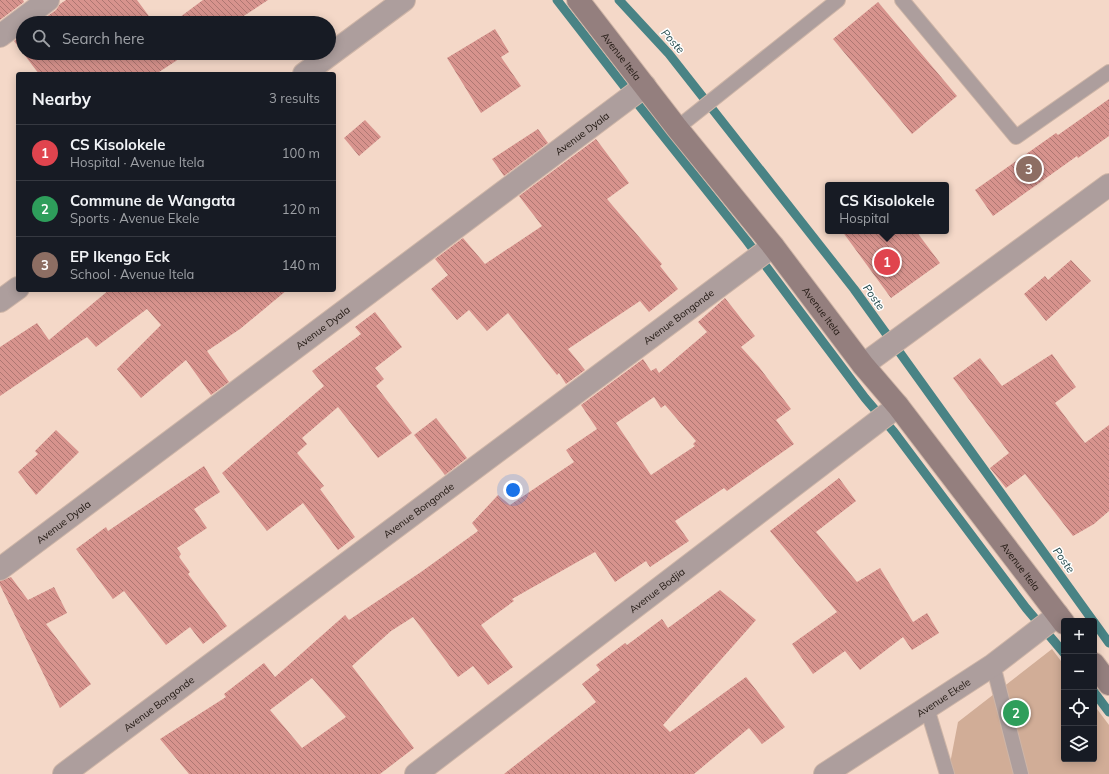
<!DOCTYPE html>
<html lang="en">
<head>
<meta charset="utf-8">
<style>
  body { margin:0; font-family:Mulish,sans-serif; background:#20242c; color:#f1f3f6 }
  .controls { position:absolute; right:12px; bottom:12px; display:grid; overflow:hidden; border-radius:4px; box-shadow:0 2px 10px #0003 }
  .controls button { width:36px; height:36px; display:grid; place-items:center; padding:0; border:0; border-bottom:1px solid #363941; background:#171b24; color:#f1f3f6; font:20px sans-serif }
  .you { position:absolute; left:513px; top:490px; width:14px; height:14px; margin:-10px; border:3px solid #fff; border-radius:50%; background:#1a73e8; box-shadow:0 0 0 6px #1a73e833 }
  .badge { display:grid; place-items:center; width:26px; height:26px; border-radius:50%; background:#4f722b; color:#fff; font-size:13px; font-weight:700 }
  .pin { position:absolute; translate:-50% -50%; border:2px solid #fff; box-shadow:0 1px 4px #0006 }
  .popup { position:absolute; left:825px; top:182px; width:124px; height:52px; box-sizing:border-box; display:grid; place-content:center; border-radius:4px; background:#171b24; filter:drop-shadow(0 1px 3px #0005); font-size:13px; white-space:nowrap; color:#9ea1a6 }
  .popup b { font-size:15px; color:#f1f3f6 }
  .popup::after { content:''; position:absolute; left:50%; top:100%; margin-left:-8px; border:8px solid transparent; border-top-color:#171b24 }
  .list { margin:0; padding:0; list-style:none }
  h2 { display:flex; justify-content:space-between; align-items:center; height:52px; margin:0; padding:0 16px; font-size:17px }
  h2 small { font-size:13px; font-weight:400; color:#9ea1a6 }
  .list li { display:grid; grid-template-columns:26px 1fr auto; gap:12px; align-items:center; box-sizing:border-box; height:56px; padding:0 16px; border-top:1px solid #363941 }
  .list b { display:block; font-size:15px; white-space:nowrap }
  .list p { margin:0; font-size:13px; white-space:nowrap; color:#9ea1a6 }
  .list em { font-size:13px; font-style:normal; color:#9ea1a6 }
  .icon { flex:none; width:22px; height:22px; fill:none; stroke:currentColor; stroke-width:2; stroke-linecap:round; stroke-linejoin:round }
  .map { position:relative; flex:none; width:1109px; height:774px; overflow:hidden }
  .search { position:absolute; background:#171b24; box-shadow:0 2px 10px #0003; left:16px; top:16px; width:320px; height:44px; display:flex; align-items:center; gap:10px; box-sizing:border-box; padding:0 14px; border-radius:22px; color:#9ea1a6; font-size:15px }
  .panel { position:absolute; background:#171b24; box-shadow:0 2px 10px #0003; left:16px; top:72px; width:320px; height:220px; border-radius:4px }
  .map>svg:first-child { display:block }
</style>
</head>
<body>
<div class="map">
<svg width="1109" height="774" viewBox="0 0 1109 774">
  <defs>
    <pattern id="building-back-hatch" width="6" height="6" patternUnits="userSpaceOnUse"><rect width="6" height="6" fill="#d7938d"/><path d="M-1 5l2 2M0 0l6 6M5-1l2 2" fill="none" stroke="#ae7772"/></pattern>
  </defs>
  <rect width="100%" height="100%" fill="#f4d8c8"/>
  <!-- garden -->
  <polygon fill="#d1ad97" points="1052,649 1064,665 1064,759 1094,759 1094,705 1109,725 1109,774 948,774 958,722"/>
  <g fill="none" stroke-linecap="round" stroke-linejoin="round">
    <!-- stream -->
    <g stroke="#498385" stroke-width="9">
      <polyline points="557,0 641,108 747,241 865,398 894,432 1026,608 1064,653"/>
      <polyline points="619,0 669,54 854,289 1093,621"/>
      <polyline points="1094,622 1109,643"/>
      <polyline points="1094,692 1109,712"/>
    </g>
  </g>
  <!-- building -->
  <g fill="url(#building-back-hatch)" fill-rule="evenodd">
    <polygon points="0,0 23,0 24,2 0,20"/>
    <polygon points="66,0 137,0 154,23 38,23 56,10 60,4"/>
    <polygon points="203,0 268,0 233,23 172,23"/>
    <polygon points="878,2 957,96 912,134 833,39"/>
    <polygon points="495,29 509,52 501,57 521,86 481,113 447,58"/>
    <polygon points="23,34 23,53 14,41"/>
    <polygon points="23,53 188,53 156,74 39,74"/>
    <polygon points="1109,99 1109,136 1078,158 1077,156 993,216 975,190 1056,133 1058,135"/>
    <polygon points="365,120 381,137 359,156 344,138"/>
    <polygon points="538,129 548,143 504,176 492,159"/>
    <polygon points="596,139 629,183 607,199 662,264 660,266 678,289 649,312 640,301 568,349 585,370 566,384 559,373 557,375 508,313 487,331 469,310 457,320 431,289 448,275 435,259 463,238 485,264 542,226 519,196"/>
    <polygon points="842,231 916,231 940,263 891,298"/>
    <polygon points="1071,260 1091,281 1046,321 1024,294 1045,276 1048,280"/>
    <polygon points="109,290 287,290 240,329 207,351 229,382 211,395 186,360 141,398 117,369 161,325 147,309 96,347 87,337 0,396 0,347 37,323 49,340"/>
    <path d="M725 298 755 336 741 347 759 367 791 409 776 420 794 444 727 491 724 488 675 521 689 541 650 567 646 561 615 582 595 552 512 599 514 601 481 625 513 667 488 685 473 666 458 677 413 617 391 631 352 666 414 748 380 774H189L160 739 226 697 224 694 264 663 275 677 345 615 349 620 421 572 478 531 472 523 498 495 510 505 574 462 566 450 597 429 581 405 643 359 651 371 656 368 659 373 707 332 698 322ZM654 397 661 408 665 405 696 441 693 444 695 446 651 475 616 423ZM312 678 346 717 302 748 270 710Z"/>
    <polygon points="375,312 402,347 375,368 384,379 376,386 412,433 378,458 338,407 302,438 307,444 297,453 324,486 320,489 355,537 338,550 303,503 267,531 222,473 324,386 312,371 361,334 355,327"/>
    <polygon points="1052,354 1076,387 1055,403 1085,443 1109,425 1109,511 1094,524 1073,536 1025,474 1006,488 990,468 1009,453 953,378 980,358 1002,386"/>
    <polygon points="436,418 467,458 445,475 414,435"/>
    <polygon points="56,430 79,452 36,495 18,472 38,454 35,451"/>
    <polygon points="204,466 220,492 194,509 207,528 177,548 181,554 179,557 190,572 188,574 227,626 203,644 190,627 166,645 124,591 113,599 76,549 106,527 108,531"/>
    <polygon points="839,478 856,501 816,532 857,582 880,568 913,622 927,613 939,633 912,650 903,637 860,670 845,651 813,674 792,644 837,612 770,531"/>
    <polygon points="11,577 28,600 54,587 67,613 46,624 91,684 60,708 0,585 0,581"/>
    <polygon points="720,590 756,620 663,725 670,732 746,677 785,727 762,744 749,728 694,774 504,774 596,702 582,684 600,670 596,665 625,643 627,645 662,619 668,628"/>
  </g>
  <g fill="none" stroke-linecap="round" stroke-linejoin="round">
    <defs>
      <g id="lane">
        <polyline points="902,0 1016,137 1109,72"/>
        <polyline points="677,128 838,0"/>
        <polyline points="993,665 1021,774"/>
        <polyline points="927,708 947,774"/>
      </g>
      <g id="street">
        <polyline points="0,36 48,0"/>
        <polyline points="304,74 404,0"/>
        <polyline points="0,301 18,288"/>
        <polyline points="863,365 1109,185"/>
        <path id="s1" d="M0 569 645 86"/>
        <path id="s2" d="M64 774 773 246"/>
        <path id="s3" d="M416 774 898 406"/>
        <path id="s4" d="M825 774 993 665 1058 615"/>
      </g>
      <g id="secondary">
        <path id="s5" d="M578 0 677 128 773 246 863 365 898 406 1064 623"/>
        <polyline points="1094,664 1109,684"/>
      </g>
    </defs>
    <!-- lane casing -->
    <use href="#lane" stroke="#ceb5a7" stroke-width="16"/>
    <!-- street casing -->
    <use href="#street" stroke="#ceb5a7" stroke-width="24"/>
    <!-- secondary casing -->
    <use href="#secondary" stroke="#ceb5a7" stroke-width="24"/>
    <!-- lane -->
    <use href="#lane" stroke="#ad9e9d" stroke-width="14"/>
    <!-- street -->
    <use href="#street" stroke="#ad9e9d" stroke-width="22"/>
    <!-- secondary -->
    <use href="#secondary" stroke="#947f7e" stroke-width="22"/>
  </g>
  <g text-anchor="middle" dominant-baseline="central" stroke-width="3" stroke-linejoin="round" paint-order="stroke">
    <!-- street labels -->
    <g font-size="10" fill="#201711" stroke="#fff">
      <text stroke="none"><textPath href="#s5" startOffset="71">Avenue Itela</textPath></text>
      <text stroke="none"><textPath href="#s1" startOffset="727">Avenue Dyala</textPath></text>
      <text stroke="none"><textPath href="#s5" startOffset="395">Avenue Itela</textPath></text>
      <text stroke="none"><textPath href="#s2" startOffset="766">Avenue Bongonde</textPath></text>
      <text stroke="none"><textPath href="#s1" startOffset="403">Avenue Dyala</textPath></text>
      <text stroke="none"><textPath href="#s2" startOffset="442">Avenue Bongonde</textPath></text>
      <text stroke="none"><textPath href="#s1" startOffset="79">Avenue Dyala</textPath></text>
      <text stroke="none"><textPath href="#s5" startOffset="719">Avenue Itela</textPath></text>
      <text stroke="none"><textPath href="#s3" startOffset="303">Avenue Bodjia</textPath></text>
      <text stroke="none"><textPath href="#s4" startOffset="141">Avenue Ekele</textPath></text>
      <text stroke="none"><textPath href="#s2" startOffset="118">Avenue Bongonde</textPath></text>
    </g>
    <!-- water labels -->
    <g font-size="11" font-style="italic" fill="#163f41" stroke="#fff">
      <text transform="translate(673 41) rotate(48)">Poste</text>
      <text transform="translate(874 297) rotate(54)">Poste</text>
      <text transform="translate(1064 560) rotate(54)">Poste</text>
    </g>
  </g>
</svg>
<div class="controls">
<button>+</button>
<button>−</button>
<button><svg class="icon" aria-label="locate" viewBox="0 0 24 24"><circle cx="12" cy="12" r="6"/><path d="M12 2v4M12 18v4M2 12h4M18 12h4"/></svg></button>
<button><svg class="icon" aria-label="layers" viewBox="0 0 24 24"><path d="M12 4l9 5-9 5-9-5zM3 14l9 5 9-5"/></svg></button>
</div>
<div class="you"></div>
<div class="pin badge" style="left:887px;top:262px;background:#e0444e">1</div>
<div class="popup"><b>CS Kisolokele</b>Hospital</div>
<div class="pin badge" style="left:1016px;top:713px;background:#2e9e5b">2</div>
<div class="pin badge" style="left:1029px;top:169px;background:#8d6e63">3</div>
<div class="search"><svg class="icon" aria-label="search" viewBox="0 0 24 24"><circle cx="10" cy="10" r="6"/><path d="M15 15l6 6"/></svg>Search here</div>
<section class="panel">
<h2>Nearby<small>3 results</small></h2>
<ul class="list">
<li><span class="badge" style="background:#e0444e">1</span><div><b>CS Kisolokele</b><p>Hospital · Avenue Itela</p></div><em>100 m</em></li>
<li><span class="badge" style="background:#2e9e5b">2</span><div><b>Commune de Wangata</b><p>Sports · Avenue Ekele</p></div><em>120 m</em></li>
<li><span class="badge" style="background:#8d6e63">3</span><div><b>EP Ikengo Eck</b><p>School · Avenue Itela</p></div><em>140 m</em></li>
</ul>
</section>
</div>
</body>
</html>
